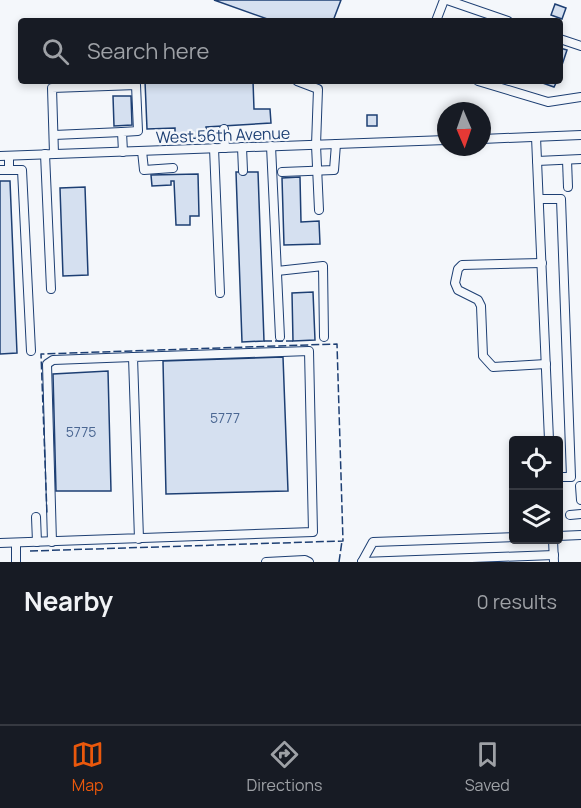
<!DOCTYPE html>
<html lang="en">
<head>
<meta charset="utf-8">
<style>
  body { margin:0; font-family:Manrope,sans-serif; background:#242831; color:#f1f3f6 }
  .controls { position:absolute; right:18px; bottom:18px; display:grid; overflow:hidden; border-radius:6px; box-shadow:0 3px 9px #0003 }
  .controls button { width:54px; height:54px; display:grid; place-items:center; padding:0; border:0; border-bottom:2px solid #363941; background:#171b24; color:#f1f3f6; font:30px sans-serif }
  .compass { position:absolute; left:437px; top:102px; width:54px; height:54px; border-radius:50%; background:#171b24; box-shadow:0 3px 9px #0003; rotate:178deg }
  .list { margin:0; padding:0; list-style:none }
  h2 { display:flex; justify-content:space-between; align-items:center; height:78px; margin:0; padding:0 24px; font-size:26px }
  h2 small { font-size:20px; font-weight:400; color:#9ea1a6 }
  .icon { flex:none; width:33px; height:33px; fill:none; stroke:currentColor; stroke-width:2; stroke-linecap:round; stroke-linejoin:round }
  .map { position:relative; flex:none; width:581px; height:562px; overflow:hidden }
  .search { position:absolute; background:#171b24; box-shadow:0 3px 9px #0003; left:18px; right:18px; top:18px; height:66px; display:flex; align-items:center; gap:15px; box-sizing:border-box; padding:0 21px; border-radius:6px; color:#9ea1a6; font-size:22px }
  .sheet { height:162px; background:#171b24 }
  nav { display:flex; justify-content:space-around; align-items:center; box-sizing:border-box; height:84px; border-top:2px solid #363941; background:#171b24; font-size:16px; color:#9ea1a6 }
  nav a { display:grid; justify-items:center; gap:3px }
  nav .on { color:#ea580c }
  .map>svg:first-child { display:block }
</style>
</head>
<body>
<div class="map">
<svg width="581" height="562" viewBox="0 0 581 562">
  <rect width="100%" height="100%" fill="#f4f7fb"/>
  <!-- building -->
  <g fill="#d5e0f0" stroke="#1d3f73" stroke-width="1.5">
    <polygon points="214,0 341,0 333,21 273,21"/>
    <polygon points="555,4 566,8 562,19 551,15"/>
    <polygon points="560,48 567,50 560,71"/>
    <polygon points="145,81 253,81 254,109 270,109 271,123 206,127 207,138 175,139 175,128 147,129"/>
    <polygon points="537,81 557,81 554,87"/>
    <polygon points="113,96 131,96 132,125 114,126"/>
    <rect x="367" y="115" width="10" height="11"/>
    <polygon points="236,172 258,172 264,341 242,342"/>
    <polygon points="198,174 199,216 190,216 190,225 176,225 174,181 171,181 171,185 152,186 151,175"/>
    <polygon points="300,177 301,222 319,221 320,244 284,245 282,178"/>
    <polygon points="0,181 10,181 17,353 0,354"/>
    <polygon points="85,187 88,275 63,276 60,188"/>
    <polygon points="313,292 315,340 293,341 292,293"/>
    <polygon points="283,357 288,491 166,494 163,361"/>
    <polygon points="108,371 111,491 56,491 53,374"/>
  </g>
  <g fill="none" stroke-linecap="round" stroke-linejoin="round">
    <defs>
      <g id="minor">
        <polyline points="447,0 508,21"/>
        <polyline points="436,21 444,0"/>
        <polyline points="560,39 581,46"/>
        <polyline points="297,81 318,89 316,145 319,210"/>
        <polyline points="478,81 548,102 581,97"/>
        <polyline points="224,129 225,148"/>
        <polyline points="54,135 122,132"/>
        <polyline points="536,137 549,440"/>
        <polyline points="482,139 581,135"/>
        <polyline points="271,146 280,337"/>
        <polyline points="242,147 243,171"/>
        <polyline points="214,148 220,293"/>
        <polyline points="142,151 144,170 173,168"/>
        <polyline points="45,154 51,289"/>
        <polyline points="54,154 52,88 136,85 138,131 122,132 123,152"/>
        <polyline points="0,156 446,140"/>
        <polyline points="9,156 9,170 22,170 31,351"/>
        <polyline points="567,160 568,187"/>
        <polyline points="537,161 581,159"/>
        <polyline points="0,170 9,170"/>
        <polyline points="282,172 334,170 336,144"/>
        <polyline points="539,199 561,199 571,477 558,477"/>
        <polyline points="542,263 462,265 458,269 455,283 458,290 478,300 481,306 483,356 493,367 546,364"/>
        <polyline points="277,271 323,266 324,337"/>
        <polyline points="580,486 581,500"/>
        <polyline points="570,515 581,514"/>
        <polyline points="36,517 37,542"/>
        <polyline points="558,536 581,535"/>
        <polyline points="553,540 554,562"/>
        <polyline points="52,542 47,364 53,360 133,357"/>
        <polyline points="0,543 313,532 309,351 133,357 139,539"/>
        <polyline points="16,543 16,562"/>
        <polyline points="266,562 305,560 309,562"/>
        <polyline points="362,562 554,555"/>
        <polyline points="362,562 373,542 514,537"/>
      </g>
    </defs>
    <!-- minor casing -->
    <use href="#minor" stroke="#1d3f73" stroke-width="10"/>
    <!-- minor -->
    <use href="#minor" stroke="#f4f7fb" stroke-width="8"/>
    <!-- fence -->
    <g stroke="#1d3f73" stroke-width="1.5" stroke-dasharray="8 3" stroke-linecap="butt">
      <polyline points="264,341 293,341"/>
      <polyline points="30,551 343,541 337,344 41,354 47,515"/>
      <polyline points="339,562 342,541"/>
    </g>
  </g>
  <g text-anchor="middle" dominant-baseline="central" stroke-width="4.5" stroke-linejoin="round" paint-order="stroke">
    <!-- number labels -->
    <g font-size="14" fill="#4b6792">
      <text x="225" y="417">5777</text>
      <text x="81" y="431">5775</text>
    </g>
    <!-- street labels -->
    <g font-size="16" fill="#1d3f73" stroke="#f4f7fb">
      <text transform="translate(223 135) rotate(-2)">West 56th Avenue</text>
    </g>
  </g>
</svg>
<div class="controls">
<button><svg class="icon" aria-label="locate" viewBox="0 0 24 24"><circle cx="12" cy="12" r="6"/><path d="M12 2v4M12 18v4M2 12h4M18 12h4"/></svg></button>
<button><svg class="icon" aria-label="layers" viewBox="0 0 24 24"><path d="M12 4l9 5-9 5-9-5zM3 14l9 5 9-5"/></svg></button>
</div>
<svg class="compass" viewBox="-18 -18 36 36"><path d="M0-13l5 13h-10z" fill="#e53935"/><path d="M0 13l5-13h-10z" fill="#9ea1a6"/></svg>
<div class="search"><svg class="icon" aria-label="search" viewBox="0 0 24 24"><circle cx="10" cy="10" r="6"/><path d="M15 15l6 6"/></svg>Search here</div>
</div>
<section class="sheet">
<h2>Nearby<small>0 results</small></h2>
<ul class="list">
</ul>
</section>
<nav>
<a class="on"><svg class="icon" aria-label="map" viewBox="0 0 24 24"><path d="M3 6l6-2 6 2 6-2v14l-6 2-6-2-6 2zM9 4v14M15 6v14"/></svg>Map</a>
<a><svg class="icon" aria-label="directions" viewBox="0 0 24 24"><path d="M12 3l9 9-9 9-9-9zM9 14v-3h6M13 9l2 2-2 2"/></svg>Directions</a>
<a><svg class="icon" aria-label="saved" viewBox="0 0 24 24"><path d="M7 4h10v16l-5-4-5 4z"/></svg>Saved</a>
</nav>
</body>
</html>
